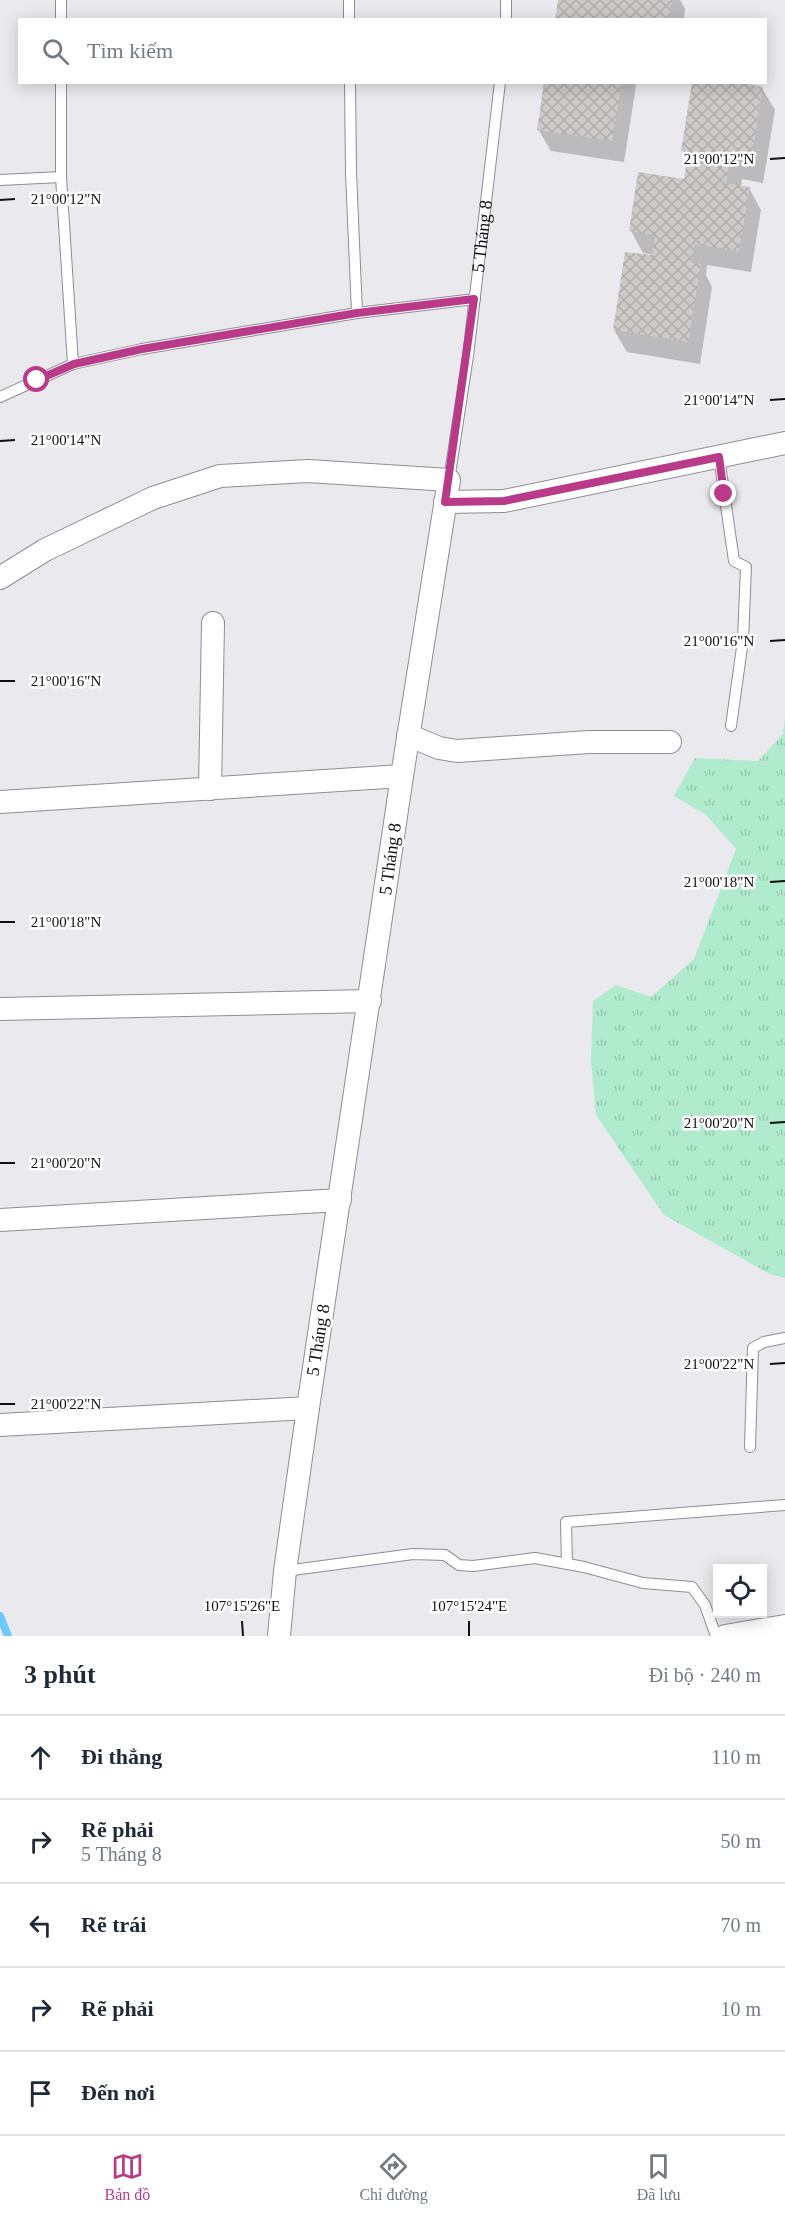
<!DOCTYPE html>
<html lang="vi">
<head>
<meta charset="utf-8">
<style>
  body { margin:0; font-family:"Times New Roman",serif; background:#f2f2f3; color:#1f2937 }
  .controls { position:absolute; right:18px; bottom:18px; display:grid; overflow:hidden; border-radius:0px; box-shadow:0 3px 15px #0003 }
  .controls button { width:54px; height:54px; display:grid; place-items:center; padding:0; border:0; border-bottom:2px solid #e0e1e3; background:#fff; color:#1f2937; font:30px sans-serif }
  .stop { position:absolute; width:18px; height:18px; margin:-14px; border:4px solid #b83a89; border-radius:50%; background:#fff }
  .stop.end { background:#b83a89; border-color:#fff; box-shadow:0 2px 6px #0008 }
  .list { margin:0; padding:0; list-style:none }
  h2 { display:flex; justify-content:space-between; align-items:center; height:78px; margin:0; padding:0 24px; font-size:26px }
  h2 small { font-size:20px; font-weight:400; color:#747a83 }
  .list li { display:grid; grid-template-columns:39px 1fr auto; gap:18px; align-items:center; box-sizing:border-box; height:84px; padding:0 24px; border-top:2px solid #e0e1e3 }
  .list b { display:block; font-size:22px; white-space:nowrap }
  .list p { margin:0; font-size:20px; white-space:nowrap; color:#747a83 }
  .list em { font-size:20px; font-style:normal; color:#747a83 }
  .icon { flex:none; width:33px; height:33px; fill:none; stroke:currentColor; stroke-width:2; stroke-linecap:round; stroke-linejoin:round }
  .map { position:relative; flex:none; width:785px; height:1636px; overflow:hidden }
  .search { position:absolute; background:#fff; box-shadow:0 3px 15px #0003; left:18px; right:18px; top:18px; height:66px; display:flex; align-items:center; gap:15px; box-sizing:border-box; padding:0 21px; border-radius:0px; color:#747a83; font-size:22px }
  .sheet { height:498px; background:#fff }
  nav { display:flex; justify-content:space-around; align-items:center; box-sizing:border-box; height:84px; border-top:2px solid #e0e1e3; background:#fff; font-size:16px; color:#747a83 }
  nav a { display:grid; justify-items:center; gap:3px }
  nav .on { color:#b83a89 }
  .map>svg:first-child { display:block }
</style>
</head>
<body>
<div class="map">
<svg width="785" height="1636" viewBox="0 0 785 1636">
  <defs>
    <pattern id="grass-tufts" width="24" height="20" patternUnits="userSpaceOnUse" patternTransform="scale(1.5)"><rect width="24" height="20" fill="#afebcc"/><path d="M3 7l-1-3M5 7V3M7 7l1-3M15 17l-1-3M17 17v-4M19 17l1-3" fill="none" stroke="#96c8ae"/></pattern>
    <pattern id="building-cross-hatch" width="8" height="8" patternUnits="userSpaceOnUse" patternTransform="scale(1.5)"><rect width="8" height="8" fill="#cecac8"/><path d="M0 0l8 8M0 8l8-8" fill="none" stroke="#b0acab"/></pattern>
  </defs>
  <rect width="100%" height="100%" fill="#eaeaee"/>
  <!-- grass -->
  <polygon fill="url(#grass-tufts)" points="785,717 785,1278 770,1274 664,1215 596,1115 591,1061 593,1001 616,985 651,997 694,959 736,849 706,815 674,796 695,758 758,761 783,734"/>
  <!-- shadow -->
  <g fill="#0003">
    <polygon points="559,0 680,0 685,9 684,20 556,20"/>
    <polygon points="546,82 634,82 636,86 624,162 551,151 538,129"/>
    <polygon points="762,88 775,110 763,183 742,179 741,187 749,188 761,210 751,272 707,265 706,275 712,287 700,364 627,352 614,330 655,255 643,253 631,231 685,180 688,161 683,151"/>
  </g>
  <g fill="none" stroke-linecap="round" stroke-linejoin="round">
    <!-- stream -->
    <polyline stroke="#6ecafd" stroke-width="8" points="0,1616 8,1636"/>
  </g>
  <!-- building -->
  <g fill="url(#building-cross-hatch)">
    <polygon points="558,0 671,0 668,20 555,20"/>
    <polygon points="544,82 622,82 612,141 537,130"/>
    <polygon points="692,82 738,82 763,87 751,162 730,158 726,183 750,187 739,251 695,244 692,262 701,264 688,342 613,330 625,252 652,255 655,235 629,231 638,172 684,179 688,153 681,151"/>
  </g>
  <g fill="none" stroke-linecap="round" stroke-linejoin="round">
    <defs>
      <g id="lane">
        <polyline points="349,0 349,20"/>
        <polyline points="61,20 61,0"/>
        <polyline points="506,20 506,0"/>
        <polyline points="61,82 61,177 73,364"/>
        <polyline points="350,82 351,173 357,313"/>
        <polyline points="0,180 61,177"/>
        <polyline points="0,397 73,364 142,349 357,313 475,299"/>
        <polyline points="719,457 734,561 746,567 743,640 731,726"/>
        <path id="s1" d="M449 480 468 356 500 82"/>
        <polyline points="750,1447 753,1348 764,1342 785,1338"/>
        <polyline points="567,1564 566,1522 785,1505"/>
        <polyline points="285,1571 413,1554 445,1555 459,1565 473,1566 535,1558 584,1567 643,1583 692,1587 705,1605 716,1636"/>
      </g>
      <g id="street">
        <polyline points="445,502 504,501 785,443"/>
        <polyline points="0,578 45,550 153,498 220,476 308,471 449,480 402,776 308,1408 285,1571 279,1636"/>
        <polyline points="408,735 439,748 457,751 589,742 670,742"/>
        <polyline points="210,789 213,623"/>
        <polyline points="0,802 402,776"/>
        <polyline points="0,1009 370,1001"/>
        <polyline points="0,1220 340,1200"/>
        <polyline points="0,1425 308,1408"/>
        <polyline points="725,1636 785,1626"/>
      </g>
    </defs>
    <!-- lane casing -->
    <use href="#lane" stroke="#8e8e92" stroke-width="12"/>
    <!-- street casing -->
    <use href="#street" stroke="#8e8e92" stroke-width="24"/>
    <!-- lane -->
    <use href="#lane" stroke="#fff" stroke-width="10"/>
    <!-- street -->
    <use href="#street" stroke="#fff" stroke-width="22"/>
  </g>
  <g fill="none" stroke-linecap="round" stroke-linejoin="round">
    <!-- route -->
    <polyline stroke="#b83a89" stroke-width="8" points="37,380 74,364 142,349 357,313 474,299 445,502 504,501 719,457 724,494"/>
  </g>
  <!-- ticks -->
  <path fill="none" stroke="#101011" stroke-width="2" d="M770 159 785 158M0 200 15 199M770 400 785 399M0 441 15 440M770 641 785 640M0 681H15M770 882 785 881M0 922H15M770 1123 785 1122M0 1163H15M770 1364 785 1363M0 1404H15M242 1621 243 1636M469 1621V1636"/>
  <g text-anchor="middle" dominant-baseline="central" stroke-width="5" stroke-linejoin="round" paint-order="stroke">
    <!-- street labels -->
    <g font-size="18" fill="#101011" stroke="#fff">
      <text stroke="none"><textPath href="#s1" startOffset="246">5 Tháng 8</textPath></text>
      <text transform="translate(390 859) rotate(-82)">5 Tháng 8</text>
      <text transform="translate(318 1340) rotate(-81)">5 Tháng 8</text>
    </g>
  </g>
  <g font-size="15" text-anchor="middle" fill="#101011" stroke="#fff" stroke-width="5" stroke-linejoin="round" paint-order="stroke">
    <text x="719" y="164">21°00'12"N</text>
    <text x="66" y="204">21°00'12"N</text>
    <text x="719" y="405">21°00'14"N</text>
    <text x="66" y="445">21°00'14"N</text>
    <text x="719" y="646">21°00'16"N</text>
    <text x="66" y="686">21°00'16"N</text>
    <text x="719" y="887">21°00'18"N</text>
    <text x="66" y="927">21°00'18"N</text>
    <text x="719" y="1128">21°00'20"N</text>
    <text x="66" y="1168">21°00'20"N</text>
    <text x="719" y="1369">21°00'22"N</text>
    <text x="66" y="1409">21°00'22"N</text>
    <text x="242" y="1611">107°15'26"E</text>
    <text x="469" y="1611">107°15'24"E</text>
  </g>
</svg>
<div class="controls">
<button><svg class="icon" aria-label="locate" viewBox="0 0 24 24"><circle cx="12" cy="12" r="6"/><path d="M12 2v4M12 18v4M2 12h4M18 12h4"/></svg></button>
</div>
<div class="stop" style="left:37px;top:380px"></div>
<div class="stop end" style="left:724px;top:494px"></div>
<div class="search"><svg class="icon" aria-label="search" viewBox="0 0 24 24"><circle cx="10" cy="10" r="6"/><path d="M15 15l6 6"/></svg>Tìm kiếm</div>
</div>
<section class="sheet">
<h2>3 phút<small>Đi bộ · 240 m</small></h2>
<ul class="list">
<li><svg class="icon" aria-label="ahead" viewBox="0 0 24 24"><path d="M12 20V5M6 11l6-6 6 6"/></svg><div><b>Đi thẳng</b></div><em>110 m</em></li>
<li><svg class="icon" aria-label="right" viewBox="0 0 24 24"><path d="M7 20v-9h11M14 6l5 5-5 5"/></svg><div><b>Rẽ phải</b><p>5 Tháng 8</p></div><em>50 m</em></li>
<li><svg class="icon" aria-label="left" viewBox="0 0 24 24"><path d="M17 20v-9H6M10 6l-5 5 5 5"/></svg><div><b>Rẽ trái</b></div><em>70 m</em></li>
<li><svg class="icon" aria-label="right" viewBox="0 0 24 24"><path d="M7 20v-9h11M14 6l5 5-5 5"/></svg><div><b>Rẽ phải</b></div><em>10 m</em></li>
<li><svg class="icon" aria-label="arrive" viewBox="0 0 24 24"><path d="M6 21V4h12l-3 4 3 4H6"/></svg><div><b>Đến nơi</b></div></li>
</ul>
</section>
<nav>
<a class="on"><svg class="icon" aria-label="map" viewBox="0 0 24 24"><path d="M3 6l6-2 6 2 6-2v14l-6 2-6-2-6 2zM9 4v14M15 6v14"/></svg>Bản đồ</a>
<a><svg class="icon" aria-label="directions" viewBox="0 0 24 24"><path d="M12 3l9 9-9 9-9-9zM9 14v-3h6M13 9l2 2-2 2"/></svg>Chỉ đường</a>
<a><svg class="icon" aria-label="saved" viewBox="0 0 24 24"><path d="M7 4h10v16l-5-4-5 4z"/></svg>Đã lưu</a>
</nav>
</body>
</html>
